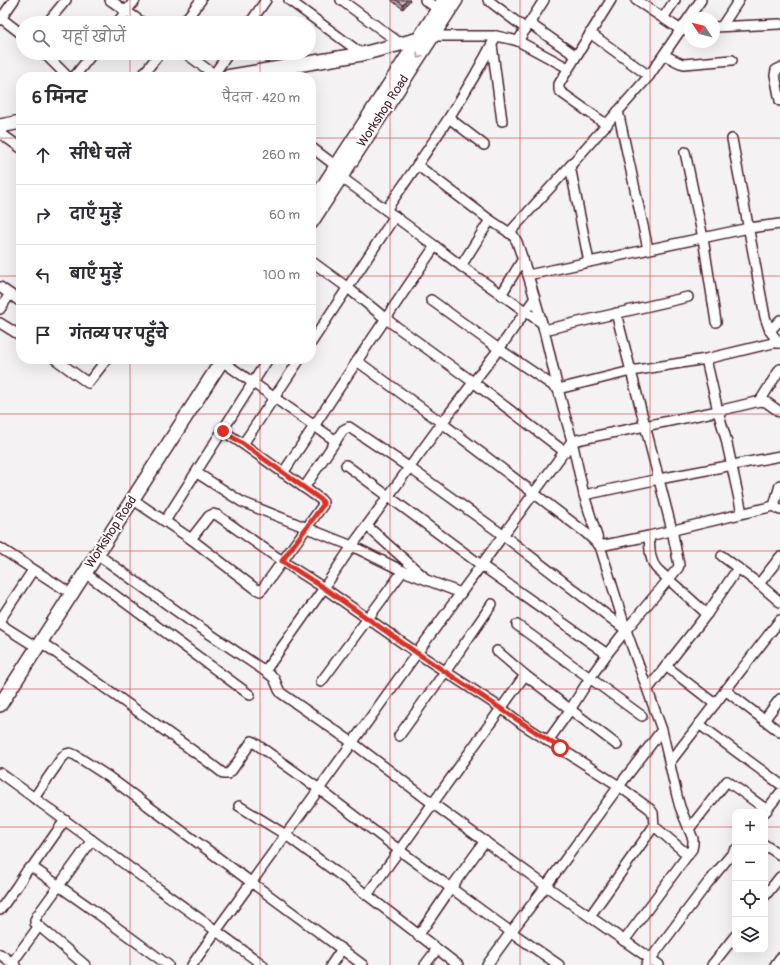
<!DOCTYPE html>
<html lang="hi">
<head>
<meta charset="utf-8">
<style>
  body { margin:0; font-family:Pangolin,"Playpen Sans Deva",sans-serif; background:#f2f2f3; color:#2b2b33 }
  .controls { position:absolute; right:12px; bottom:12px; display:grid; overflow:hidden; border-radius:8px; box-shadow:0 4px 16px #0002 }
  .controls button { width:36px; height:36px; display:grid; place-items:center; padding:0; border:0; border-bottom:1px solid #e1e1e2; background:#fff; color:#2b2b33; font:20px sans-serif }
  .compass { position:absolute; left:684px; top:12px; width:36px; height:36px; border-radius:50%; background:#fff; box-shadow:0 4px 16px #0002; rotate:305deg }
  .stop { position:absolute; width:12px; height:12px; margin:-9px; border:3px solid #d93025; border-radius:50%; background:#fff }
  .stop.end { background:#d93025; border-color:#fff; box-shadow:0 1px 4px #0008 }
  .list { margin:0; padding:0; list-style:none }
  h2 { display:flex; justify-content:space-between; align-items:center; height:52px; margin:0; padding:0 16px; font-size:17px }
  h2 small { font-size:13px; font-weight:400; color:#7c7c81 }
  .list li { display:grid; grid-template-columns:26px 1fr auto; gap:12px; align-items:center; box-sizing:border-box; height:60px; padding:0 16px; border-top:1px solid #e1e1e2 }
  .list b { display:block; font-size:15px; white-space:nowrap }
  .list em { font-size:13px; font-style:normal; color:#7c7c81 }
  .icon { flex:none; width:22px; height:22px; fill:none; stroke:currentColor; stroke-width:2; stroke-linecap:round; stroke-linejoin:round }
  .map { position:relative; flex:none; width:780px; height:965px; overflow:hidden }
  .search { position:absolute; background:#fff; box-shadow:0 4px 16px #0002; left:16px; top:16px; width:300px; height:44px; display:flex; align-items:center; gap:10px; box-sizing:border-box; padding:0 14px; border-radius:22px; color:#7c7c81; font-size:15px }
  .panel { position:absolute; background:#fff; box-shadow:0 4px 16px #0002; left:16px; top:72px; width:300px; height:292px; border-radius:16px }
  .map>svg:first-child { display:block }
</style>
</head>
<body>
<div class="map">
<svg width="780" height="965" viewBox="0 0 780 965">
  <rect width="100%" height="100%" fill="#f4f2f2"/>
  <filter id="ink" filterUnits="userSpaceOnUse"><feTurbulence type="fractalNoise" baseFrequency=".025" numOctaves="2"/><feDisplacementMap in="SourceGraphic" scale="8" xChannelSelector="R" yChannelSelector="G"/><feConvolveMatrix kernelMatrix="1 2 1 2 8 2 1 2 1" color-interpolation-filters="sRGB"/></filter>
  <g filter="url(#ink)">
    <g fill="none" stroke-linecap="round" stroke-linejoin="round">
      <defs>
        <g id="street">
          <polyline points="110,0 143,23"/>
          <polyline points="289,0 362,54"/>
          <polyline points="341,0 401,44"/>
          <polyline points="425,0 438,9"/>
          <polyline points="488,0 526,29"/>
          <polyline points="636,0 681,30 690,29"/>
          <polyline points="1,18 23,35"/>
          <polyline points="663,18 675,0"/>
          <polyline points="0,20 14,0"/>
          <polyline points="47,23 66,0"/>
          <polyline points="117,23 135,0"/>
          <polyline points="183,23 201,0"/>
          <polyline points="250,23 266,0"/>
          <polyline points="529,23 576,56"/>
          <polyline points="722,26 739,0"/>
          <polyline points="714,27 780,24"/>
          <polyline points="590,33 649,76"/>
          <polyline points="432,36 496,36 510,39 518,41 568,68"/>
          <polyline points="518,41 544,0"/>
          <polyline points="492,45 502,121"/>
          <polyline points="44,53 68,77"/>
          <polyline points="185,53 218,77"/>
          <polyline points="664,55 680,63 684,64 732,60"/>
          <polyline points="780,68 776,70 775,75 780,101"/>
          <polyline points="145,72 160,53"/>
          <polyline points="214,74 229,53"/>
          <polyline points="74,77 93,53"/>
          <polyline points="618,111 648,249"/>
          <polyline points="449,118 484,145"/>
          <polyline points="607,125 562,93 559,90 559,84 611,0"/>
          <polyline points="0,133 21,148"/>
          <polyline points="732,139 765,317 770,331 779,343"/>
          <polyline points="311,147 336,166"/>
          <polyline points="685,152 703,238 716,322"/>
          <polyline points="417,165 490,220 513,235 517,242 528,275 544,330 558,389 572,441 584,495 600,546 626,630 662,730 677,796 680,807 693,839 693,844 692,849 624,941"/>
          <polyline points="570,166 589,262"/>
          <polyline points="341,177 435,246 461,266 542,323"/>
          <path d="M386 210C425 154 465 98 496 36"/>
          <polyline points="509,233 570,166 649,76 701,0"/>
          <polyline points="311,261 348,288 386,319 473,382 565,452"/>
          <polyline points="461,266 490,220"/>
          <polyline points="528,275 749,228 780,224"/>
          <polyline points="0,287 21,302"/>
          <polyline points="501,295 523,259"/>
          <polyline points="431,300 499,349 558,389 631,371 706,359 773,343 780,343"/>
          <polyline points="0,309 10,294"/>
          <polyline points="0,323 21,336"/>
          <polyline points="544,330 688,297"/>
          <polyline points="770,331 780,320"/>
          <polyline points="311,343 395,216"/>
          <polyline points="55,359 88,383 107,359"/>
          <polyline points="219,359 336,441"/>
          <polyline points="706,359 718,411 726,439 742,513"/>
          <polyline points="357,361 442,423 586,533 600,546 649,536 774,506 780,510"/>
          <polyline points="780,369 760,401 766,402 780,412"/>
          <polyline points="243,444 300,359"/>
          <polyline points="346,465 481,565 607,654"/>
          <polyline points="197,473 242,502 352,546 403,571 461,593"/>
          <polyline points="283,473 357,361 435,246"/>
          <polyline points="304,488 343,430 349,427 410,468 503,535 626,630"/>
          <polyline points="584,495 659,479 780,456"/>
          <polyline points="132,499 191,539 209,516 213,514 217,515 282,561 324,588 417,653 501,708 522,724 619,786 650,809 653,813 654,826 688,855"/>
          <polyline points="774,506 780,485"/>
          <polyline points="165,521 268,359"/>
          <polyline points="367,526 423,576"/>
          <path d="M649 536C650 548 649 560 657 569L707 614"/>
          <polyline points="191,539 256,589 260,591 263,588 323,505 323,502 320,499 243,444 223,431"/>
          <polyline points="0,548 64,589"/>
          <polyline points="97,554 192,622 265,671 274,678 279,690 281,693 353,743 432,803 546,886 659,965"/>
          <polyline points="722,556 759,584 780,602"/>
          <polyline points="85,573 250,695"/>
          <polyline points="759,584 780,557"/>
          <polyline points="0,620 33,570"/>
          <polyline points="0,624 30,643"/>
          <polyline points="517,625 642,716"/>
          <polyline points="41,642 203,758 224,774 228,774 232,770 252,741 319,789 399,850 511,932 559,965"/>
          <polyline points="497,651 525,675 617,745"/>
          <polyline points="666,666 715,704"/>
          <polyline points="265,671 324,588 352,546 442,423 499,349 535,298"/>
          <polyline points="321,682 403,571"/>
          <polyline points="648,689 707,614 738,568"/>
          <polyline points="725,690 780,732"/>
          <polyline points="764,720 780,699"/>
          <polyline points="699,724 780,784"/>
          <polyline points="399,736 445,672 492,604"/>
          <polyline points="548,741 570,710 590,678 607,654 626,630 678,568 679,565 672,530 616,313"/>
          <polyline points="670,762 780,620"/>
          <polyline points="0,773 263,965"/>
          <polyline points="34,798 61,759 66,754 70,753 75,755 109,777 363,965"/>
          <polyline points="239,806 286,835 367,895 458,965"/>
          <polyline points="765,812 780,793"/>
          <polyline points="689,829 727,781 767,810"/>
          <polyline points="765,845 780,855"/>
          <polyline points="32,867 86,905 168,965"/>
          <polyline points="367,895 525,675"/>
          <polyline points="765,896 780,877"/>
          <polyline points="0,910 17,886 28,869 32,867 65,820"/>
          <polyline points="590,916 654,826"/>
          <polyline points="418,936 451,888 485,841"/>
          <polyline points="0,954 15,965"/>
          <polyline points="12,963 39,926"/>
          <polyline points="85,965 39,926 35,923 35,920 37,916 92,840"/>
          <polyline points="192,965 216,931 319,789 417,653 572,441 718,411 760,401"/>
          <polyline points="331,965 342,949"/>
          <polyline points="425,965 437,949"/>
          <polyline points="487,965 511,932 546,886 619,786 662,730"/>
          <polyline points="646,965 707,884 735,850"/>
          <polyline points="712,965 735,936"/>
          <polyline points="775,965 780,958"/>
        </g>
        <g id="secondary">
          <polyline points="226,77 362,54 423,38"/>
          <polyline points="0,126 21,122"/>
          <polyline points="311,205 444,0"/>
          <polyline points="311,223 456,0"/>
          <polyline points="0,705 223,359"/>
        </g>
      </defs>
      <!-- street casing -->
      <use href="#street" stroke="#4a1f2b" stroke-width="12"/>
      <!-- secondary casing -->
      <use href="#secondary" stroke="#4a1f2b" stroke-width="16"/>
      <!-- street -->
      <use href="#street" stroke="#fff" stroke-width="9"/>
      <!-- secondary -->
      <use href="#secondary" stroke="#fff" stroke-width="13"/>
    </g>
    <!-- wall -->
    <polygon fill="#aea3a6" stroke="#4a1f2b" points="392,0 410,0 403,9 392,1"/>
    <!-- shaded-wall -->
    <polygon fill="#8d8487" stroke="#4a1f2b" points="407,0 410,0 403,9 403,5"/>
    <!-- building -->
    <polygon fill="#cabdc1" stroke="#4a1f2b" points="396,0 407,0 403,5"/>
    <!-- one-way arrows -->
    <defs><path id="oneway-chevron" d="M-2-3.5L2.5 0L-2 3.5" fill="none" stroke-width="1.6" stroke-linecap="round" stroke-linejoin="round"/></defs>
    <use stroke="#ae9aa0" href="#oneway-chevron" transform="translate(419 56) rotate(123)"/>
  </g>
  <g fill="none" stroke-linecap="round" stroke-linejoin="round" filter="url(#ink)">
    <!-- route -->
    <polyline stroke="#d93025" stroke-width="5" points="223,431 243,444 320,499 323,502 323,505 282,561 324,588 417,653 560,748"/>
  </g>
  <!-- grid -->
  <path fill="none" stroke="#d62828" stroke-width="1" stroke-opacity="0.55" d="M130 0V23M260 0V23M390 0V965M520 0V965M650 0V965M130 53V77M260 53V77M0 138H21M311 138H780M0 276H21M311 276H780M130 359V965M260 359V965M0 414H780M0 551H780M0 689H780M0 827H735M765 827H780"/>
  <g text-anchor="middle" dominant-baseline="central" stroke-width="4" stroke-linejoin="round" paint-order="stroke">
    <!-- street labels -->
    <g font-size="13" fill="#4a1f2b" stroke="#fff">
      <text transform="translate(383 111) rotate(-57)">Workshop Road</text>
      <text transform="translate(111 532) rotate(-57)">Workshop Road</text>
    </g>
  </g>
</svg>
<div class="controls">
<button>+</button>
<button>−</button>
<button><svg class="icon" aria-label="locate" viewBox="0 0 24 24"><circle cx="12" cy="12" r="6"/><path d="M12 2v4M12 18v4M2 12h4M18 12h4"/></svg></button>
<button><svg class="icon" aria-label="layers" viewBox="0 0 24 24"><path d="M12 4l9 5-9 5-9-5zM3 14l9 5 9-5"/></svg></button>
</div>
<svg class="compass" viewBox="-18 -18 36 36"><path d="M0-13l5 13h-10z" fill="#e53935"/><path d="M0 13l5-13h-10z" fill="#7c7c81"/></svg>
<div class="stop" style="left:560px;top:748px"></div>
<div class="stop end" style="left:223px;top:431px"></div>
<div class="search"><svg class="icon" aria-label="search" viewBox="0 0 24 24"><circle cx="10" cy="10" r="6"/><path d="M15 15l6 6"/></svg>यहाँ खोजें</div>
<section class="panel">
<h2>6 मिनट<small>पैदल · 420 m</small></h2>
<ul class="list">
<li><svg class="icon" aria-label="ahead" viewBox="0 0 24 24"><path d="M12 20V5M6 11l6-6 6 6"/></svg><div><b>सीधे चलें</b></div><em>260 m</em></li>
<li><svg class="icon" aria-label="right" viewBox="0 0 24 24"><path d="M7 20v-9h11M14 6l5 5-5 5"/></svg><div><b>दाएँ मुड़ें</b></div><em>60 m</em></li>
<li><svg class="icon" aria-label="left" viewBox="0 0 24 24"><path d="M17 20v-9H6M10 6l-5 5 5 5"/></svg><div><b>बाएँ मुड़ें</b></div><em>100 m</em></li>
<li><svg class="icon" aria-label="arrive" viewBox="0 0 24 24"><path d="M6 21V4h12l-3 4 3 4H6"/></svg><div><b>गंतव्य पर पहुँचे</b></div></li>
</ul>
</section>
</div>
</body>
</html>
